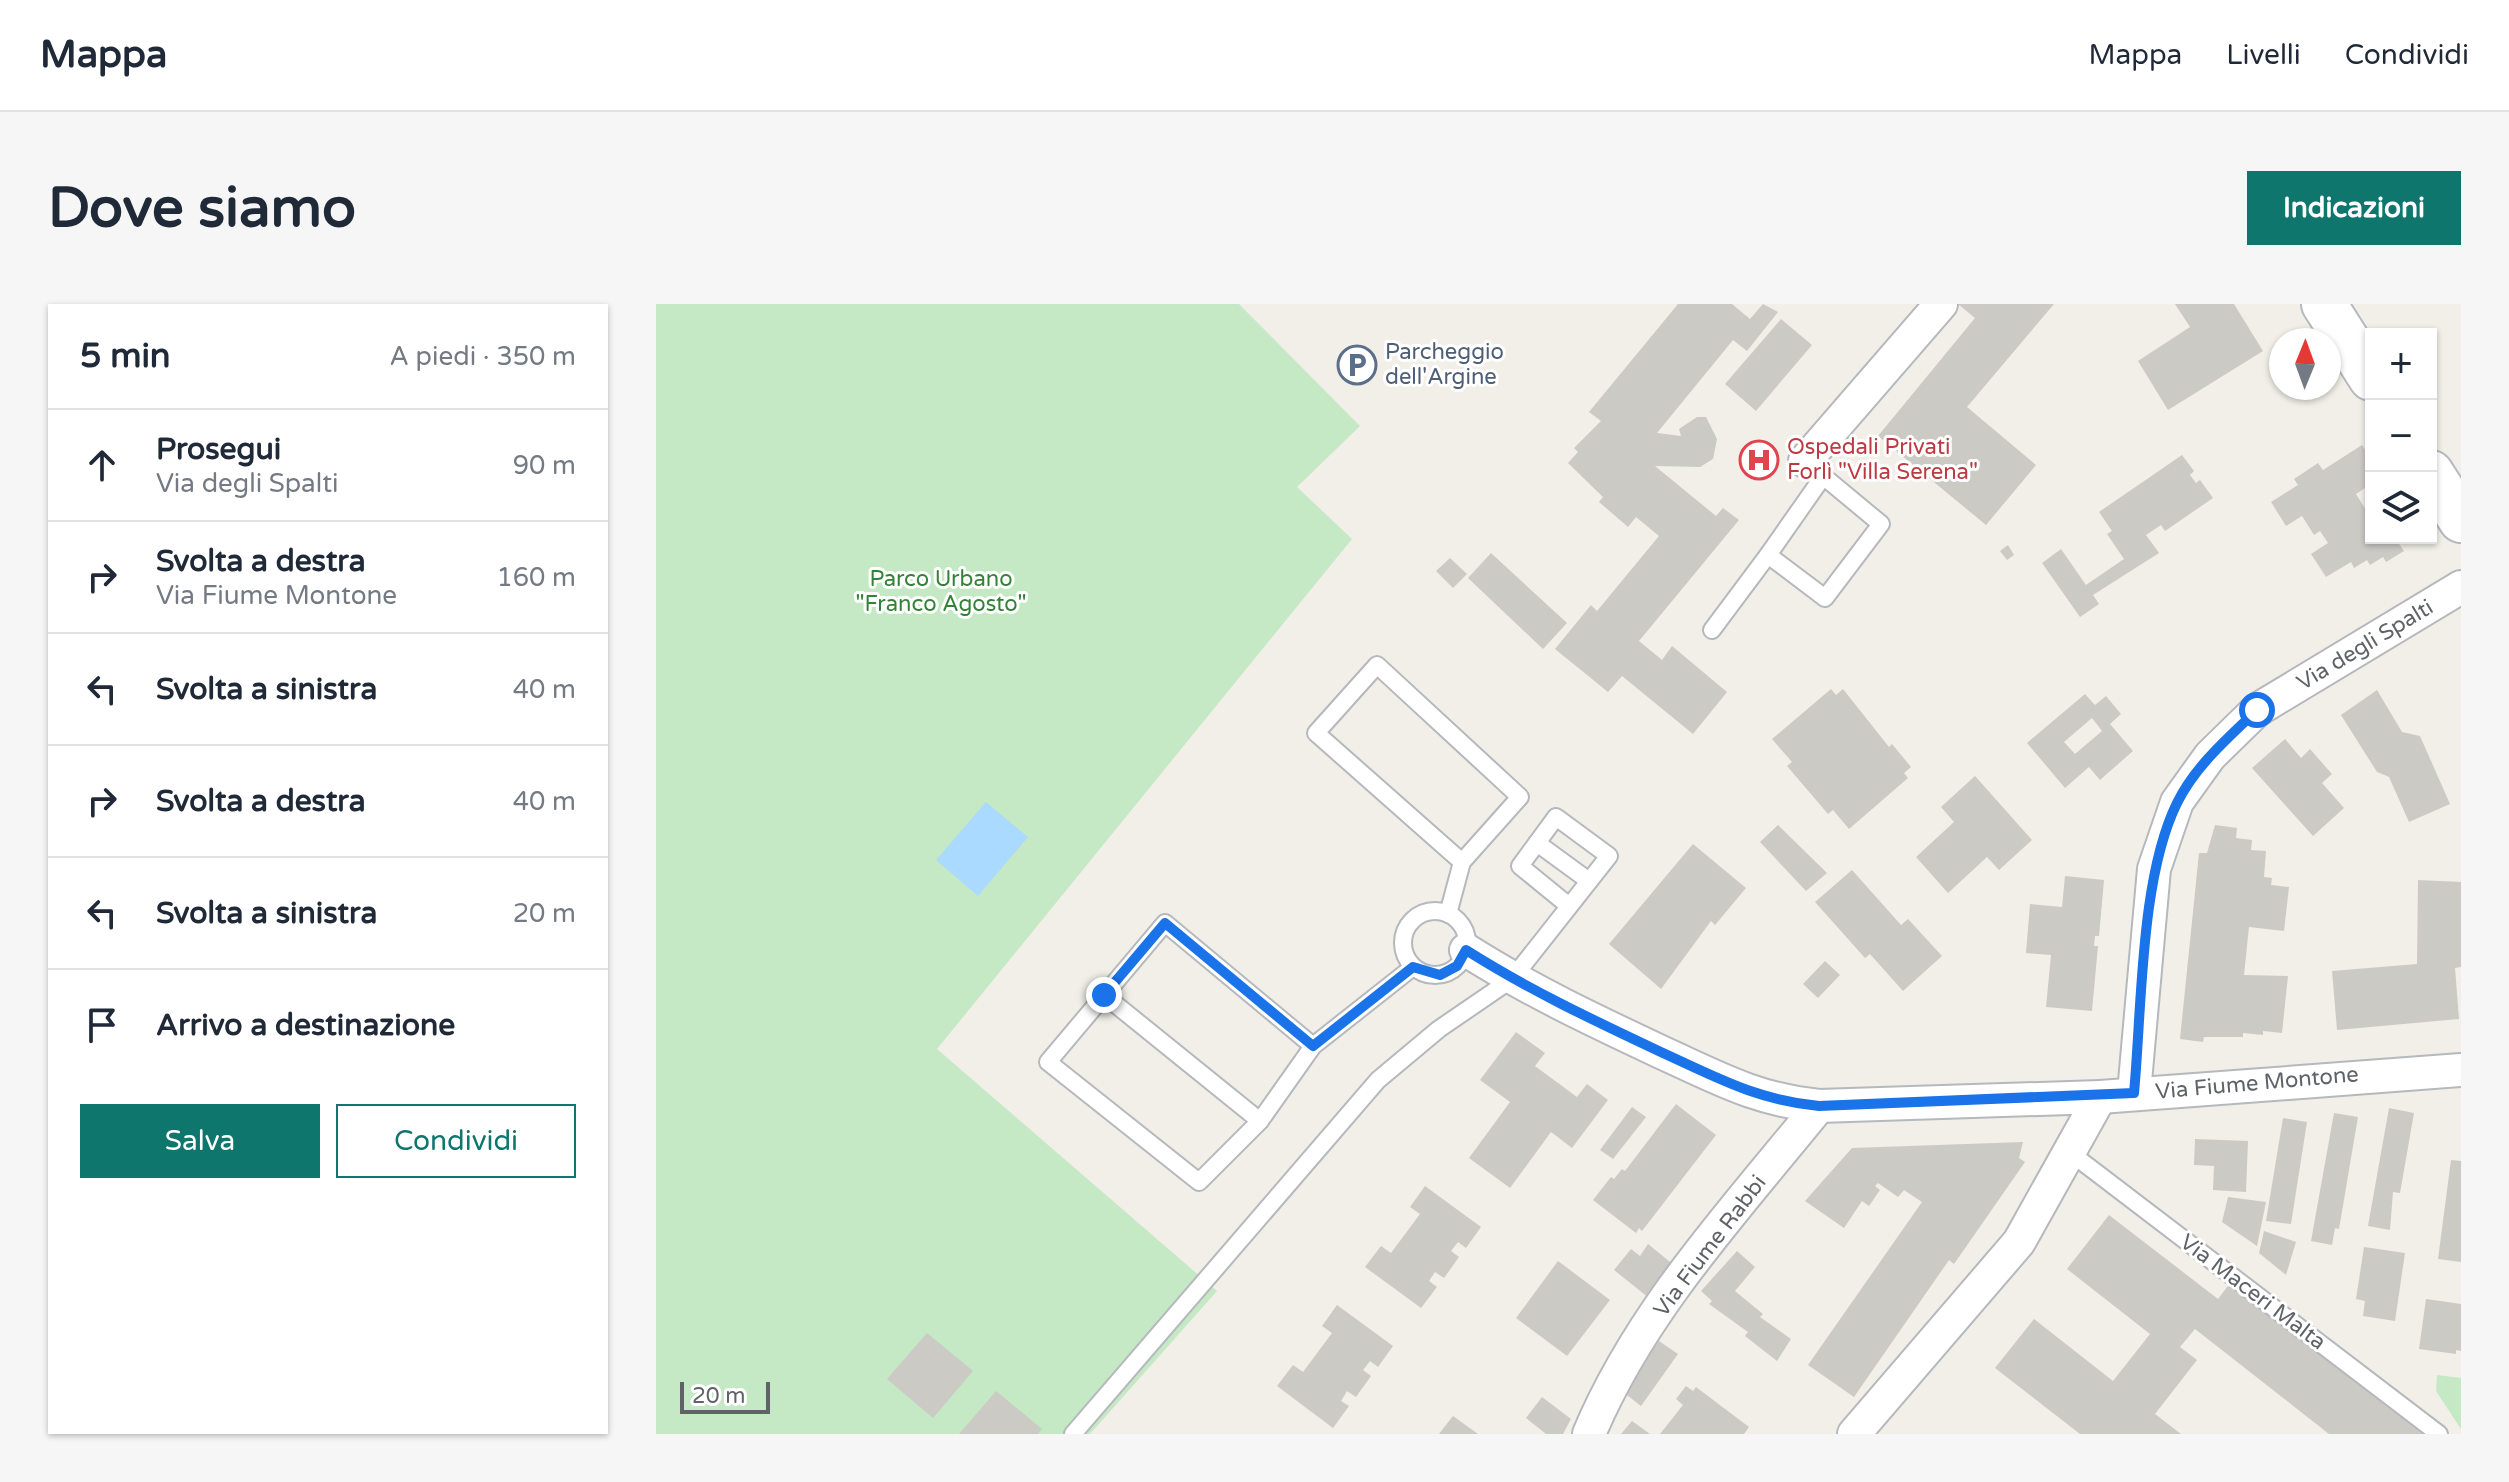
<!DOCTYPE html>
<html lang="it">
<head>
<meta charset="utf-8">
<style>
  body { margin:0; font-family:"Varela Round",sans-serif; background:#f6f6f7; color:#1f2937 }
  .controls { position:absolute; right:24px; top:24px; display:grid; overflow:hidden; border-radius:0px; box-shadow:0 2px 6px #0004 }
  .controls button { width:72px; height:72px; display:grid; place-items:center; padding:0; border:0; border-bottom:2px solid #e0e1e3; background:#fff; color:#1f2937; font:40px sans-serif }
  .compass { position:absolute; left:1613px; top:24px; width:72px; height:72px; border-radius:50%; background:#fff; box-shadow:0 2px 6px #0004; rotate:1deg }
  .scale { position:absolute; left:24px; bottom:20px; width:90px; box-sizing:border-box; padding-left:8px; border:4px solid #5f6368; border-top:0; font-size:22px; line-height:28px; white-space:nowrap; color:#5f6368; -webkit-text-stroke:6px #fff; paint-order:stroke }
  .stop { position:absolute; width:24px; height:24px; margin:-18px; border:6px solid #1a73e8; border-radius:50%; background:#fff }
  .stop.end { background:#1a73e8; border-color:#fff; box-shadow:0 2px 8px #0008 }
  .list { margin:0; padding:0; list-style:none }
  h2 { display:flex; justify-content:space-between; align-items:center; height:104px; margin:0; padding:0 32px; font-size:34px }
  h2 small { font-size:26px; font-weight:400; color:#747a83 }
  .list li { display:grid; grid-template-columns:52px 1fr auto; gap:24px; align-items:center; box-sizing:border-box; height:112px; padding:0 32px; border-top:2px solid #e0e1e3 }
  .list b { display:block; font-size:30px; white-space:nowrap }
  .list p { margin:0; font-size:26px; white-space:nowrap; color:#747a83 }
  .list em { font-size:26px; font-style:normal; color:#747a83 }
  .actions { display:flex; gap:16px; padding:24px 32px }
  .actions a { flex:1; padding:18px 0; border:2px solid #0f766e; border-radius:0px; text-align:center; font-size:28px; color:#0f766e }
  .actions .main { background:#0f766e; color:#fff }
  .icon { flex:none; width:44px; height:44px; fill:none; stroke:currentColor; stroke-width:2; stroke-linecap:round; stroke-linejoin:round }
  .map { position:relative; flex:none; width:1805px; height:1130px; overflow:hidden; border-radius:0px }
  header { display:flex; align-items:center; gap:48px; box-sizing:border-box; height:112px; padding:0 40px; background:#fff; border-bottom:2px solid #e0e1e3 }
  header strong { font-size:38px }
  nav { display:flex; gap:44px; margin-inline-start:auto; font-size:28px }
  .intro { display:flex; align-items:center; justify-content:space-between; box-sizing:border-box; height:192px; padding:0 48px }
  h1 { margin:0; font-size:56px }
  .button { padding:20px 36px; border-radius:0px; background:#0f766e; color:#fff; font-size:28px; font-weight:700 }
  main { display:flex; gap:48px; padding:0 48px }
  aside { flex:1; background:#fff; border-radius:0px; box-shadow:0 2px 6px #0004 }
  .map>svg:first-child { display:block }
</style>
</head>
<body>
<header>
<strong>Mappa</strong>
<nav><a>Mappa</a><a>Livelli</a><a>Condividi</a></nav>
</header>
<div class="intro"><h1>Dove siamo</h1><a class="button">Indicazioni</a></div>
<main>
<aside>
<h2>5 min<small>A piedi · 350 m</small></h2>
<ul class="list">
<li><svg class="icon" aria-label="ahead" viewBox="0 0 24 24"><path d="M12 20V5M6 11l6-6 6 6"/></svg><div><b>Prosegui</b><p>Via degli Spalti</p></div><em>90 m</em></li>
<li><svg class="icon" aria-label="right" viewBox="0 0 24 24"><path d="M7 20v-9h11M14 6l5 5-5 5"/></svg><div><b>Svolta a destra</b><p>Via Fiume Montone</p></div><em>160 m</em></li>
<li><svg class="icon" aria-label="left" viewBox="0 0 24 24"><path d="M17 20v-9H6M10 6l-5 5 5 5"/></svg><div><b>Svolta a sinistra</b></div><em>40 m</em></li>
<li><svg class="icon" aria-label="right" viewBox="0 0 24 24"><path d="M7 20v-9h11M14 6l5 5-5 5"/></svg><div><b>Svolta a destra</b></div><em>40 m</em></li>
<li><svg class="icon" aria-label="left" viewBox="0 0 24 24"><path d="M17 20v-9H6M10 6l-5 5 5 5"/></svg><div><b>Svolta a sinistra</b></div><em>20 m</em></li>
<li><svg class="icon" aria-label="arrive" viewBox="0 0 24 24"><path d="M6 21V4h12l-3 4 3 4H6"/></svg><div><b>Arrivo a destinazione</b></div></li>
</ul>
<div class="actions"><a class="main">Salva</a><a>Condividi</a></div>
</aside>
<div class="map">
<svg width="1805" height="1130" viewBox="0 0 1805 1130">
  <rect width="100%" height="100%" fill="#f1efe8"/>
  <!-- green -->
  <g fill="#c5e8c5">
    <polygon points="0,0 583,0 704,122 641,183 696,235 281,745 561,987 434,1130 0,1130"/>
    <polygon points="1781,1071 1805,1074 1805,1125 1780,1087"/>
  </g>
  <!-- water -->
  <polygon fill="#aadaff" points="330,498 372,533 322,592 280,556"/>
  <!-- building -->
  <g fill="#cccac5" fill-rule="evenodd">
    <polygon points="1022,0 1076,0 1094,15 1107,0 1122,8 1091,47 1077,36 1001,129 1025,132 1023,125 1041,113 1050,113 1061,135 1057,155 1044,163 999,162 1060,212 1067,204 1083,216 983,337 1006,356 1016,342 1071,388 1037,430 966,372 952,388 899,345 935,301 941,307 1003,232 980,213 972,223 943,198 947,193 912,159 922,148 918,144 945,117 933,108"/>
    <polygon points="1302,0 1398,0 1311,103 1380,161 1330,221 1222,132 1319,14"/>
    <polygon points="1519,0 1578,0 1607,47 1512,106 1482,57 1534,23"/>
    <polygon points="1125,15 1156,41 1100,107 1069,80"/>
    <polygon points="1706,141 1715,155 1715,180 1700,190 1715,214 1715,234 1739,234 1748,247 1730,258 1727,253 1714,261 1711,256 1698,264 1695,258 1670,273 1655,250 1672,239 1664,227 1658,231 1646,212 1630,222 1615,198 1642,181 1638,175 1662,159 1667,166"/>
    <polygon points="1526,151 1538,167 1534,171 1540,179 1544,176 1557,194 1509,227 1505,221 1490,231 1503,249 1437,291 1443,300 1424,313 1386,259 1405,245 1430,281 1468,255 1451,230 1456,227 1443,208"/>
    <polygon points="1352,241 1358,251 1351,256 1344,247"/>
    <polygon points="835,249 911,319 887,345 812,274"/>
    <polygon points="794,254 811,270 797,284 780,267"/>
    <polygon points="1175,385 1180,391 1187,385 1233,443 1236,440 1255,463 1248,469 1252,474 1193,525 1177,506 1172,510 1131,462 1136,458 1116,435"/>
    <polygon points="1721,386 1746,428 1764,432 1794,500 1753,518 1733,473 1721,468 1685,411"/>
    <path d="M1429 390 1439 401 1450 392 1465 410 1454 420 1477 447 1444 476 1433 463 1409 484 1371 439ZM1436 414 1446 427 1419 450 1408 438Z"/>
    <polygon points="1629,435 1645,454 1654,445 1676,470 1666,479 1688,504 1657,532 1596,464"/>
    <polygon points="1319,472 1376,536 1343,566 1331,553 1292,589 1260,553 1298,518 1285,503"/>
    <polygon points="1122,521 1171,569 1150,587 1104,538"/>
    <polygon points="1559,521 1581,524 1580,534 1596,536 1595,546 1610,547 1608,573 1616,574 1615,581 1633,583 1628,627 1593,623 1588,671 1632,672 1626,729 1607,727 1607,731 1587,729 1587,733 1548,733 1547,738 1524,735 1543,549 1551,549"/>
    <polygon points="1037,540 1090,584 1059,621 1055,617 1005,685 953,640"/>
    <polygon points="1196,566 1245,621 1252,615 1286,652 1247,687 1214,650 1209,654 1159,598"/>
    <polygon points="1409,572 1448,576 1443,632 1439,632 1438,642 1442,642 1436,707 1390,703 1395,651 1370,649 1374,600 1406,603"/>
    <polygon points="1762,576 1805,578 1805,663 1799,664 1803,715 1681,726 1676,667 1761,660"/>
    <polygon points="1169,657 1184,671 1162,694 1147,680"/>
    <polygon points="860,728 889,749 879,762 921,793 931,780 952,796 916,844 895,828 854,884 813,854 854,798 824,776"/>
    <polygon points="1020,800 1060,831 986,927 983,924 980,929 937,896 955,873 958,875 966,865 969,867"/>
    <polygon points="976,803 990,813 957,855 944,846"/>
    <polygon points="1733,804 1758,809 1744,889 1737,888 1734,926 1712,922"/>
    <polygon points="1678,809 1702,813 1683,925 1679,924 1676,941 1655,937"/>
    <polygon points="1627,814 1651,818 1635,920 1610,917"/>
    <polygon points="1539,835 1592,837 1590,888 1557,886 1558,862 1538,861"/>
    <polygon points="1367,838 1363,854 1369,858 1298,960 1293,956 1198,1093 1152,1061 1266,898 1248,886 1242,893 1222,879 1219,882 1224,886 1213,902 1206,897 1188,924 1149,897 1196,844"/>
    <polygon points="1795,856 1805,857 1805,958 1782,955"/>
    <polygon points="769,882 825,923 810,944 802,938 795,947 803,953 788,974 779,968 773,977 781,983 765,1004 709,963 725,942 735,949 764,910 754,903"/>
    <polygon points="1572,893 1610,898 1601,942 1566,918"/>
    <polygon points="1453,911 1562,995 1575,978 1769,1130 1673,1130 1539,1025 1524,1043 1541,1056 1499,1110 1525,1130 1424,1130 1339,1064 1378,1015 1457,1077 1494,1030 1411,965"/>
    <polygon points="1608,927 1640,938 1630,971 1603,949"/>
    <polygon points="992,940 1019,962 993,994 958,966 975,945 984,952"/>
    <polygon points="1708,943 1749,949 1739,1017 1707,1012 1709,997 1700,995"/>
    <polygon points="1081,947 1099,963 1079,987 1107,1010 1104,1013 1135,1035 1121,1057 1089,1032 1092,1028 1053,1000 1056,997 1045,987"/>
    <polygon points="902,957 954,996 911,1052 860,1014"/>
    <polygon points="1770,995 1805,1000 1805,1047 1800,1046 1800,1050 1763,1045"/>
    <polygon points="681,1001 737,1042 722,1063 714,1057 707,1066 715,1072 700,1093 691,1087 685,1097 693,1102 677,1124 621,1082 637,1061 647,1068 676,1029 666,1022"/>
    <polygon points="271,1029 317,1067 277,1114 231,1075"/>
    <polygon points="1003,1037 1022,1050 985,1102 967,1088"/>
    <polygon points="1030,1082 1037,1087 1040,1083 1093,1123 1088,1130 1004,1130 1027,1101 1020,1095"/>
    <polygon points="340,1087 386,1125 382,1130 303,1130"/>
    <polygon points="886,1093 915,1115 907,1130 890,1130 870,1114"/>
    <polygon points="797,1112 822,1130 783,1130"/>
    <polygon points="976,1117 994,1130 965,1130"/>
  </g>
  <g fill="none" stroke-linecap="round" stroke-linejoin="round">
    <defs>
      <g id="lane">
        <polyline points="1112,251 1166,174"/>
        <polyline points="1056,326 1112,251 1169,294 1225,220 1149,157"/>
        <polyline points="881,539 933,577"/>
        <circle cx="779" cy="639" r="32"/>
        <polyline points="792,610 806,558 864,493 721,361 660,429 806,558"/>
        <polyline points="448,691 604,817"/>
        <polyline points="657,742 509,619 392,758 543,878 604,817 657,742 757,663"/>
        <polyline points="1412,847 1783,1130"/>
        <polyline points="417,1130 722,776 783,725 856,675 953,552 900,513 864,562 913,602"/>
      </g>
      <g id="street">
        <polyline points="1149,157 1285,0"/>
        <path d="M810 646C873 686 939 717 1007 749 1062 774 1101 796 1163 802L1444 793 1805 766"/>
        <polyline points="1478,789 1498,565 1521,498 1554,452 1601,406 1805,283"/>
        <path d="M933 1130C985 1006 1079 906 1163 802"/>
        <polyline points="1198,1130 1363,938 1444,793"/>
      </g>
      <g id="secondary">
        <polyline points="1668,0 1715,74"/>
        <polyline points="1775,169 1805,216"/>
      </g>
    </defs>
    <!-- lane casing -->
    <use href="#lane" stroke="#b5b8bc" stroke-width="20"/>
    <!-- street casing -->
    <use href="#street" stroke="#b5b8bc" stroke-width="36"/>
    <!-- secondary casing -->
    <use href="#secondary" stroke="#b6babf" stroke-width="48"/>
    <!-- lane -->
    <use href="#lane" stroke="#fff" stroke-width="16"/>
    <!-- street -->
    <use href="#street" stroke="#fff" stroke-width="32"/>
    <!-- secondary -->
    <use href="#secondary" stroke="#fff" stroke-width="44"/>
  </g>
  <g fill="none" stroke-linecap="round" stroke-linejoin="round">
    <!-- route -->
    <path stroke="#1a73e8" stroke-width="10" d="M448 691 509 619 657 742 757 663 784 671 801 662 810 646C873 686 939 717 1007 749 1062 774 1101 796 1163 802L1478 789C1486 704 1484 574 1521 499 1539 462 1572 434 1601 406"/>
  </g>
  <!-- icons -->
  <defs>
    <symbol id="parking-ring" viewBox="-11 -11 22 22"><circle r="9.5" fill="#fff" stroke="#5c6f8a" stroke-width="1.5"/><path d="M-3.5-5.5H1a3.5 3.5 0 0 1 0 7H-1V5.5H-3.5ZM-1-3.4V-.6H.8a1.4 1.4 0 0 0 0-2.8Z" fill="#5c6f8a"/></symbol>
    <symbol id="hospital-ring" viewBox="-11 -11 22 22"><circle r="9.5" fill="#fff" stroke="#e0444e" stroke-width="1.5"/><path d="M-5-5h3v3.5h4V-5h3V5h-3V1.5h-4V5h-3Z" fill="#e0444e"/></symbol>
  </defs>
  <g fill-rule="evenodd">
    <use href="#parking-ring" x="679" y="39" width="44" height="44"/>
    <use href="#hospital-ring" x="1081" y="134" width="44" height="44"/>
  </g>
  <g text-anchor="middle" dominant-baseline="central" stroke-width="6" stroke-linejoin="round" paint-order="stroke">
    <!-- service labels -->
    <g font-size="22" fill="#4e5e75" stroke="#fff" text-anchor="start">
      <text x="729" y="48">Parcheggio<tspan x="729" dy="25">dell'Argine</tspan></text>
    </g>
    <!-- health labels -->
    <g font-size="22" fill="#be3a42" stroke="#fff" text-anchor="start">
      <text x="1131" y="143">Ospedali Privati<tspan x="1131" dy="25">Forlì "Villa Serena"</tspan></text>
    </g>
    <!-- park labels -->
    <g font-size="22" fill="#348238" stroke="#fff">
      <text x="285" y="275">Parco Urbano<tspan x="285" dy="25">"Franco Agosto"</tspan></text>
    </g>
    <!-- street labels -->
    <g font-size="22" fill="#5f6368" stroke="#fff">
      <text transform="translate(1709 341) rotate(-31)">Via degli Spalti</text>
      <text transform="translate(1601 779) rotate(-5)">Via Fiume Montone</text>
      <text transform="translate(1054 942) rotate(-53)">Via Fiume Rabbi</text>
      <text transform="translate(1597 988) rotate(37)">Via Maceri Malta</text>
    </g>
  </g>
</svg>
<div class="controls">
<button>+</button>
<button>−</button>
<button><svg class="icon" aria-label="layers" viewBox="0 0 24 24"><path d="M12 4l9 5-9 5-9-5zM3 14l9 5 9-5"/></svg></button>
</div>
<svg class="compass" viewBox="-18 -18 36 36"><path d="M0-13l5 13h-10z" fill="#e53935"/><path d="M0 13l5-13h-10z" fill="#747a83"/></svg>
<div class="scale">20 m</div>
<div class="stop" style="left:1601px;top:406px"></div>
<div class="stop end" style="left:448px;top:691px"></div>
</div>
</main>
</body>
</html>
